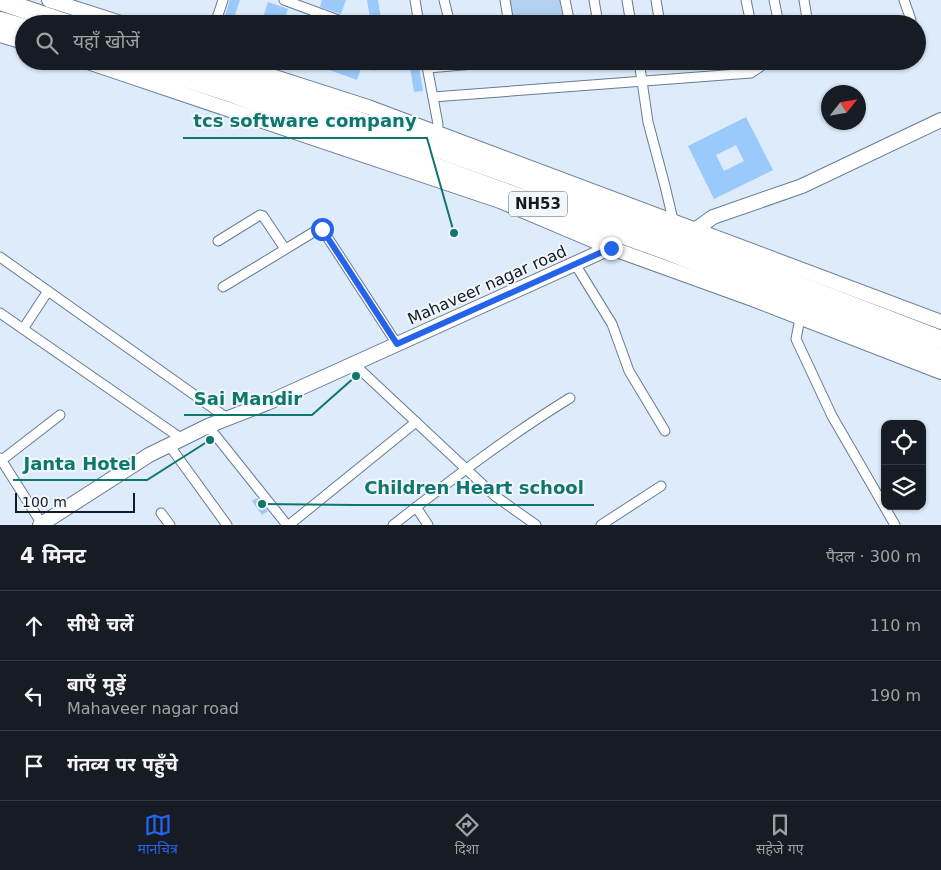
<!DOCTYPE html>
<html lang="hi">
<head>
<meta charset="utf-8">
<style>
  body { margin:0; font-family:"DejaVu Sans","Noto Sans Devanagari",sans-serif; background:#242831; color:#f1f3f6 }
  .controls { position:absolute; right:15px; bottom:15px; display:grid; overflow:hidden; border-radius:10px; box-shadow:0 1px 4px #0004 }
  .controls button { width:45px; height:45px; display:grid; place-items:center; padding:0; border:0; border-bottom:1px solid #363941; background:#171b24; color:#f1f3f6; font:25px sans-serif }
  .compass { position:absolute; left:821px; top:85px; width:45px; height:45px; border-radius:50%; background:#171b24; box-shadow:0 1px 4px #0004; rotate:59deg }
  .scale { position:absolute; left:15px; bottom:12px; width:120px; box-sizing:border-box; padding-left:5px; border:2px solid #131b24; border-top:0; font-size:14px; line-height:18px; white-space:nowrap; color:#131b24; -webkit-text-stroke:4px #f2f7fc; paint-order:stroke }
  .stop { position:absolute; width:15px; height:15px; margin:-11px; border:4px solid #2563eb; border-radius:50%; background:#fff }
  .stop.end { background:#2563eb; border-color:#fff; box-shadow:0 1px 5px #0008 }
  .list { margin:0; padding:0; list-style:none }
  h2 { display:flex; justify-content:space-between; align-items:center; height:65px; margin:0; padding:0 20px; font-size:21px }
  h2 small { font-size:16px; font-weight:400; color:#9ea1a6 }
  .list li { display:grid; grid-template-columns:32px 1fr auto; gap:15px; align-items:center; box-sizing:border-box; height:70px; padding:0 20px; border-top:1px solid #363941 }
  .list b { display:block; font-size:19px; white-space:nowrap }
  .list p { margin:0; font-size:16px; white-space:nowrap; color:#9ea1a6 }
  .list em { font-size:16px; font-style:normal; color:#9ea1a6 }
  .icon { flex:none; width:28px; height:28px; fill:none; stroke:currentColor; stroke-width:2; stroke-linecap:round; stroke-linejoin:round }
  .map { position:relative; flex:none; width:941px; height:525px; overflow:hidden }
  .search { position:absolute; background:#171b24; box-shadow:0 1px 4px #0004; left:15px; right:15px; top:15px; height:55px; display:flex; align-items:center; gap:12px; box-sizing:border-box; padding:0 18px; border-radius:28px; color:#9ea1a6; font-size:19px }
  .sheet { height:275px; background:#171b24 }
  nav { display:flex; justify-content:space-around; align-items:center; box-sizing:border-box; height:70px; border-top:1px solid #363941; background:#171b24; font-size:14px; color:#9ea1a6 }
  nav a { display:grid; justify-items:center; gap:2px }
  nav .on { color:#2563eb }
  .map>svg:first-child { display:block }
</style>
</head>
<body>
<div class="map">
<svg width="941" height="525" viewBox="0 0 941 525">
  <rect width="100%" height="100%" fill="#ddebfa"/>
  <!-- green -->
  <polygon fill="#b3d0ef" points="508,0 563,0 566,21 512,24"/>
  <!-- building -->
  <g fill="#9ac9fb" fill-rule="evenodd">
    <polygon points="230,0 240,0 232,24 222,24"/>
    <polygon points="322,0 346,0 341,14 320,7"/>
    <polygon points="367,0 378,0 382,24 371,24"/>
    <polygon points="268,2 288,9 283,24 261,24"/>
    <polygon points="305,61 333,61 353,68 354,64 351,61 378,61 375,71 362,66 357,80"/>
    <polygon points="409,61 418,61 423,91 414,92"/>
    <path d="M746 117 773 170 714 199 688 146ZM736 145 744 161 724 171 716 155Z"/>
    <polygon points="257,498 268,511 262,515 252,501"/>
  </g>
  <g fill="none" stroke-linecap="round" stroke-linejoin="round">
    <defs>
      <g id="street">
        <polyline points="284,0 349,24"/>
        <polyline points="415,0 419,24"/>
        <polyline points="444,0 450,24"/>
        <polyline points="505,0 509,24"/>
        <polyline points="565,0 570,24"/>
        <polyline points="594,0 598,23"/>
        <polyline points="627,0 631,24"/>
        <polyline points="656,0 660,24"/>
        <polyline points="746,0 751,24"/>
        <polyline points="774,0 779,24"/>
        <polyline points="804,0 808,24"/>
        <polyline points="904,0 911,20"/>
        <polyline points="215,24 223,0"/>
        <polyline points="593,24 630,21"/>
        <polyline points="426,61 438,124 437,133"/>
        <polyline points="639,61 648,122 665,186 674,224"/>
        <polyline points="428,68 509,61"/>
        <polyline points="433,97 751,73 760,67 758,61"/>
        <polyline points="218,241 260,215 263,216 285,249"/>
        <polyline points="0,257 227,418"/>
        <polyline points="575,264 612,324 629,371 665,431"/>
        <polyline points="223,287 317,230 322,229 397,344"/>
        <polyline points="0,313 182,439"/>
        <polyline points="800,318 796,339 832,416 895,525"/>
        <polyline points="23,329 48,291"/>
        <polyline points="354,364 495,496 536,525"/>
        <polyline points="208,426 287,525"/>
        <polyline points="169,445 227,525"/>
        <polyline points="0,458 42,524"/>
        <polyline points="2,460 60,415"/>
        <polyline points="416,507 428,525"/>
        <polyline points="161,513 170,525"/>
        <polyline points="289,525 416,422"/>
        <path d="M393 525C451 480 508 436 570 398"/>
        <polyline points="601,525 661,486"/>
      </g>
      <g id="secondary">
        <polyline points="49,0 124,24"/>
        <polyline points="0,35 24,42"/>
        <polyline points="85,61 500,201 611,248 755,300 941,372"/>
        <polyline points="225,61 368,107 941,322"/>
        <polyline points="693,236 695,230 713,217 802,186 941,120"/>
        <polyline points="40,525 149,455 208,426 267,403 614,246"/>
      </g>
      <g id="highway">
        <polyline points="0,1 69,24"/>
        <polyline points="0,21 24,28"/>
        <polyline points="131,61 228,92 665,250 941,359"/>
        <polyline points="181,61 328,110 514,176 941,340"/>
      </g>
    </defs>
    <!-- street casing -->
    <use href="#street" stroke="#677c92" stroke-width="11"/>
    <!-- secondary casing -->
    <use href="#secondary" stroke="#677c92" stroke-width="16"/>
    <!-- highway casing -->
    <use href="#highway" stroke="#677c92" stroke-width="20"/>
    <!-- street -->
    <use href="#street" stroke="#fff" stroke-width="9"/>
    <!-- secondary -->
    <use href="#secondary" stroke="#fff" stroke-width="14"/>
    <!-- highway -->
    <use href="#highway" stroke="#fff" stroke-width="18"/>
  </g>
  <g fill="none" stroke-linecap="round" stroke-linejoin="round">
    <!-- route -->
    <polyline stroke="#2563eb" stroke-width="6" points="322,229 397,344 611,248"/>
  </g>
  <g text-anchor="middle" dominant-baseline="central" stroke-width="4" stroke-linejoin="round" paint-order="stroke">
    <!-- shield labels -->
    <rect fill="#f2f7fc" stroke="#565d65" stroke-width="1" x="509" y="191.5" width="58" height="25" rx="4"/>
    <g font-size="15" font-weight="bold" fill="#131b24">
      <text x="538" y="204">NH53</text>
    </g>
    <!-- street labels -->
    <g font-size="16" fill="#131b24" stroke="#f2f7fc">
      <text transform="translate(487 285) rotate(-24)">Mahaveer nagar road</text>
    </g>
  </g>
  <!-- callouts -->
  <path fill="none" stroke="#0f766e" stroke-width="2" d="M454 233L427 138H183M356 376L312 415H184M210 440L147 480H13M262 504L354 505H594"/>
  <g fill="#0f766e" stroke="#f2f7fc" stroke-width="2">
    <circle cx="454" cy="233" r="5"/>
    <circle cx="356" cy="376" r="5"/>
    <circle cx="210" cy="440" r="5"/>
    <circle cx="262" cy="504" r="5"/>
  </g>
  <g font-size="18" text-anchor="middle" font-weight="bold" fill="#0f766e" stroke="#f2f7fc" stroke-width="4" stroke-linejoin="round" paint-order="stroke">
    <text x="305" y="127">tcs software company</text>
    <text x="248" y="405">Sai Mandir</text>
    <text x="80" y="470">Janta Hotel</text>
    <text x="474" y="494">Children Heart school</text>
  </g>
</svg>
<div class="controls">
<button><svg class="icon" aria-label="locate" viewBox="0 0 24 24"><circle cx="12" cy="12" r="6"/><path d="M12 2v4M12 18v4M2 12h4M18 12h4"/></svg></button>
<button><svg class="icon" aria-label="layers" viewBox="0 0 24 24"><path d="M12 4l9 5-9 5-9-5zM3 14l9 5 9-5"/></svg></button>
</div>
<svg class="compass" viewBox="-18 -18 36 36"><path d="M0-13l5 13h-10z" fill="#e53935"/><path d="M0 13l5-13h-10z" fill="#9ea1a6"/></svg>
<div class="scale">100 m</div>
<div class="stop" style="left:322px;top:229px"></div>
<div class="stop end" style="left:611px;top:248px"></div>
<div class="search"><svg class="icon" aria-label="search" viewBox="0 0 24 24"><circle cx="10" cy="10" r="6"/><path d="M15 15l6 6"/></svg>यहाँ खोजें</div>
</div>
<section class="sheet">
<h2>4 मिनट<small>पैदल · 300 m</small></h2>
<ul class="list">
<li><svg class="icon" aria-label="ahead" viewBox="0 0 24 24"><path d="M12 20V5M6 11l6-6 6 6"/></svg><div><b>सीधे चलें</b></div><em>110 m</em></li>
<li><svg class="icon" aria-label="left" viewBox="0 0 24 24"><path d="M17 20v-9H6M10 6l-5 5 5 5"/></svg><div><b>बाएँ मुड़ें</b><p>Mahaveer nagar road</p></div><em>190 m</em></li>
<li><svg class="icon" aria-label="arrive" viewBox="0 0 24 24"><path d="M6 21V4h12l-3 4 3 4H6"/></svg><div><b>गंतव्य पर पहुँचे</b></div></li>
</ul>
</section>
<nav>
<a class="on"><svg class="icon" aria-label="map" viewBox="0 0 24 24"><path d="M3 6l6-2 6 2 6-2v14l-6 2-6-2-6 2zM9 4v14M15 6v14"/></svg>मानचित्र</a>
<a><svg class="icon" aria-label="directions" viewBox="0 0 24 24"><path d="M12 3l9 9-9 9-9-9zM9 14v-3h6M13 9l2 2-2 2"/></svg>दिशा</a>
<a><svg class="icon" aria-label="saved" viewBox="0 0 24 24"><path d="M7 4h10v16l-5-4-5 4z"/></svg>सहेजे गए</a>
</nav>
</body>
</html>
